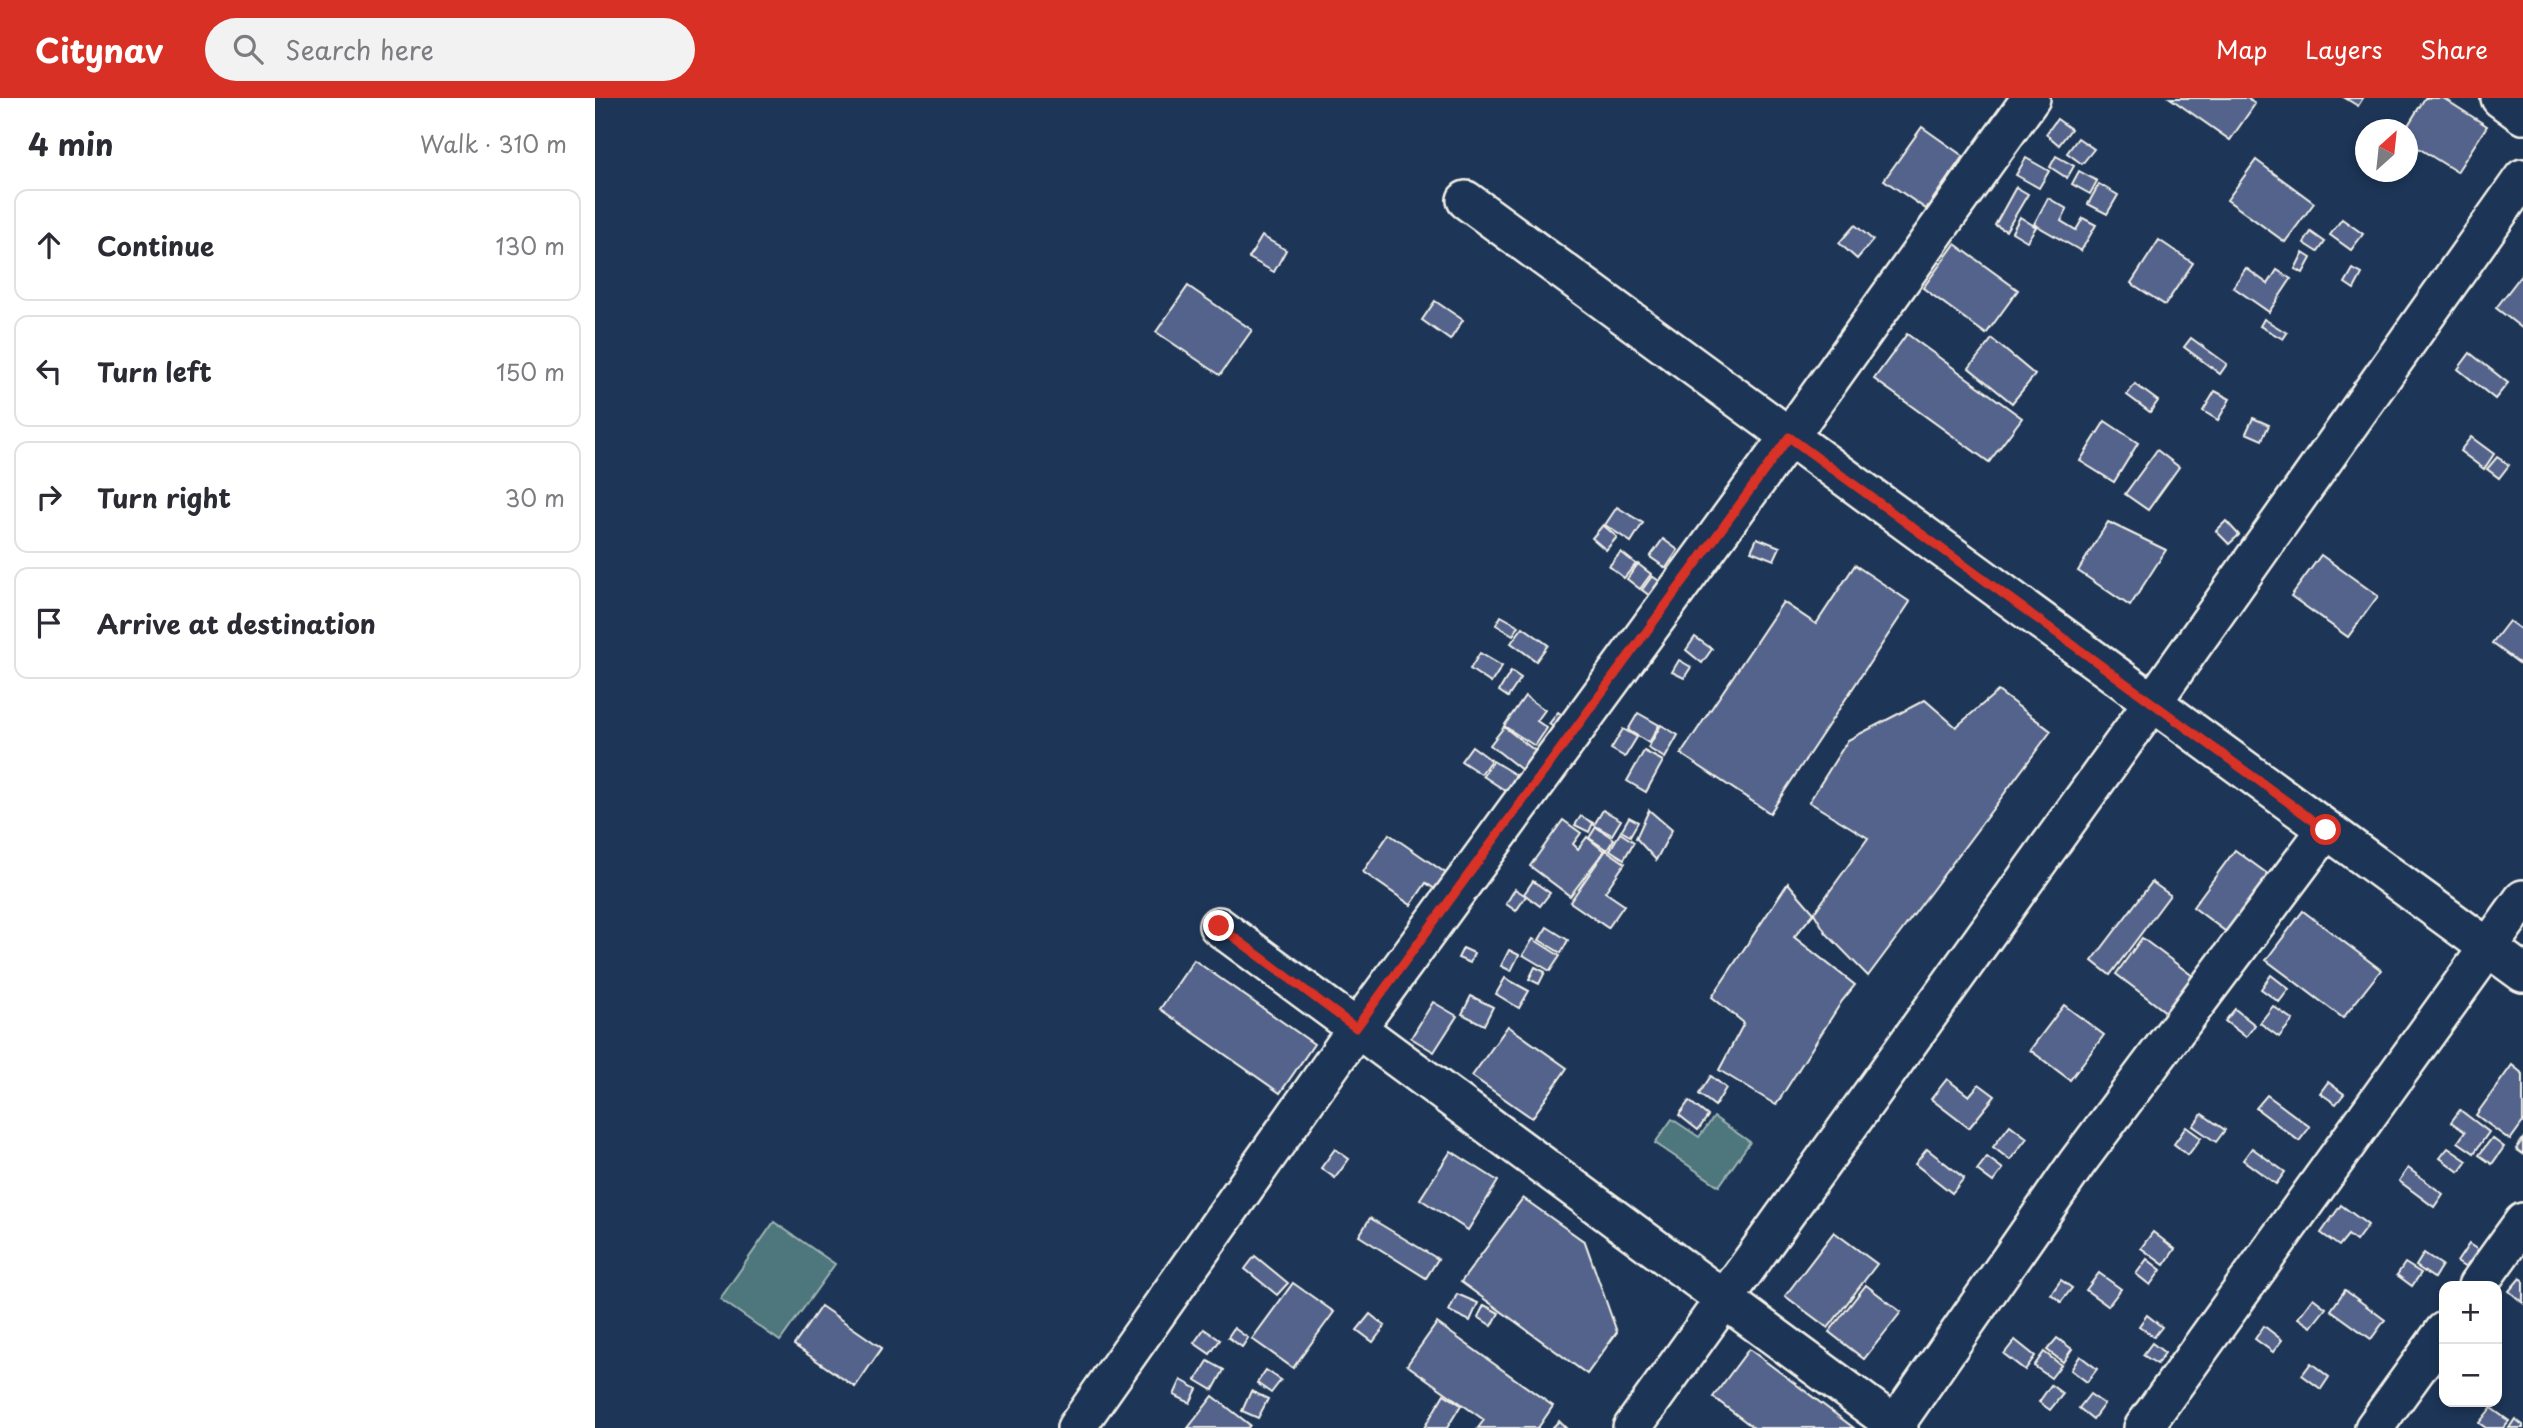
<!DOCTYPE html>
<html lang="en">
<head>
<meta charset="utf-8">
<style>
  body { margin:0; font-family:"Playpen Sans",sans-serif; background:#f2f2f3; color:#2b2b33 }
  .controls { position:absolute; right:21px; bottom:21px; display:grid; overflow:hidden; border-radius:14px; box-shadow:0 4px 10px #0003 }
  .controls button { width:63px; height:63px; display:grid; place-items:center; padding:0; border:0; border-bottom:2px solid #e1e1e2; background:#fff; color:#2b2b33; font:35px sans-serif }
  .compass { position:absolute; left:1760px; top:21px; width:63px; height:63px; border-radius:50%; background:#fff; box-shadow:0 4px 10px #0003; rotate:27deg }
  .stop { position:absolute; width:21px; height:21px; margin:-16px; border:5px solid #d93025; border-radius:50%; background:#fff }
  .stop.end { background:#d93025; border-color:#fff; box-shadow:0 2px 7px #0008 }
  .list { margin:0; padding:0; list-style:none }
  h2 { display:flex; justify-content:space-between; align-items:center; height:91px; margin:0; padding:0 28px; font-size:30px }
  h2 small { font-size:23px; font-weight:400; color:#7c7c81 }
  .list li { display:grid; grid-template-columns:46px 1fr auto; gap:21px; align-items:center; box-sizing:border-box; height:112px; margin:0 14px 14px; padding:0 14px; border:2px solid #e1e1e2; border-radius:14px }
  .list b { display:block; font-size:26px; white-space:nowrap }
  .list em { font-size:23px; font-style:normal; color:#7c7c81 }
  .icon { flex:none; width:38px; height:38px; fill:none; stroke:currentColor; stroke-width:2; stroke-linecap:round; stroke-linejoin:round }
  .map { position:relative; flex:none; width:1928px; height:1330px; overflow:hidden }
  header { display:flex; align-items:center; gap:42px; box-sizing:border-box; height:98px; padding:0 35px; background:#d93025; color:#fff }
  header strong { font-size:33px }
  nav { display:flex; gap:38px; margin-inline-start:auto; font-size:24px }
  .search { width:490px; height:63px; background:#f2f2f3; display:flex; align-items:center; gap:18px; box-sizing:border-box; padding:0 24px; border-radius:38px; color:#7c7c81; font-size:26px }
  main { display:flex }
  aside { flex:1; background:#fff }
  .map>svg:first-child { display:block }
</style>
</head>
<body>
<header>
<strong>Citynav</strong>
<div class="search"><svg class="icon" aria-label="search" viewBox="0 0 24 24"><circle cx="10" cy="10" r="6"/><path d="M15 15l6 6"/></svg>Search here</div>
<nav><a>Map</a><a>Layers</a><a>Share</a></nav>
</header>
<main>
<aside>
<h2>4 min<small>Walk · 310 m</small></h2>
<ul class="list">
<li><svg class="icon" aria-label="ahead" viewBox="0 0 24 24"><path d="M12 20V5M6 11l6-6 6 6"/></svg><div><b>Continue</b></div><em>130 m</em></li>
<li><svg class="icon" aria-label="left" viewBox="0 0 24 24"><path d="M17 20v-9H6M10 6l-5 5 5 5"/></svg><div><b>Turn left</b></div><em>150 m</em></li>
<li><svg class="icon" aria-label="right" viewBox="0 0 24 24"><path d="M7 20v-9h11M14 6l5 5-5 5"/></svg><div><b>Turn right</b></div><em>30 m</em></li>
<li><svg class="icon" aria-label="arrive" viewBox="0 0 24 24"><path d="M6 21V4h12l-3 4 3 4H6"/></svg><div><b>Arrive at destination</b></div></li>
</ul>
</aside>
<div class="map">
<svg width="1928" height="1330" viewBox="0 0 1928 1330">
  <rect width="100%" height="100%" fill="#1d3557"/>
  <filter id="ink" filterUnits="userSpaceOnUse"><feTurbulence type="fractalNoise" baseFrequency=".0143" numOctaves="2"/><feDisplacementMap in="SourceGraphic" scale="14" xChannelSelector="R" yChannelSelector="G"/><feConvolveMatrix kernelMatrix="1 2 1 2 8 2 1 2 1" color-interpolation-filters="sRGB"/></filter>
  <g filter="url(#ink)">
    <!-- green -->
    <g fill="#4d777c" stroke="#a0b4b2" stroke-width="2">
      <polygon points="1119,1019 1155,1044 1124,1088 1060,1045 1077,1021 1104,1039"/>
      <polygon points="179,1124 240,1166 185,1243 125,1201"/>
    </g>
    <!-- building -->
    <g fill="#52648c" stroke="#f4f1e8" stroke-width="2">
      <polygon points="1575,0 1652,0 1660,6 1635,42"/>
      <polygon points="1750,0 1768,0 1763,8"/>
      <polygon points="1830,0 1848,0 1892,28 1862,74 1812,43 1812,32 1810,32"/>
      <polygon points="1462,21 1476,31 1464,47 1451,36"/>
      <polygon points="1327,29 1368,58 1331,111 1289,82"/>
      <polygon points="1483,40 1499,51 1487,66 1472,55"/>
      <polygon points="1461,58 1479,68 1472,80 1455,69"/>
      <polygon points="1431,60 1454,73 1444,90 1421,77"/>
      <polygon points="1661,62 1719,105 1690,144 1632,102"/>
      <polygon points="1484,73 1502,83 1495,96 1477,86"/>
      <polygon points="1504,86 1523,97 1512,116 1493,106"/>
      <polygon points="1421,89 1433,96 1411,133 1400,127"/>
      <polygon points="1453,100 1472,111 1466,123 1481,132 1488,120 1501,127 1486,153 1439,126"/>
      <polygon points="1425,119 1441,129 1432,143 1417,134"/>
      <polygon points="1747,121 1768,136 1756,152 1735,137"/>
      <polygon points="1260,127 1278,142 1262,161 1244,145"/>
      <polygon points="1716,134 1730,144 1723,154 1709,145"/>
      <polygon points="667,138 691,152 679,174 654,160"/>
      <polygon points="1564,142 1598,165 1570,207 1536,185"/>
      <polygon points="1360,146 1423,192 1391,236 1328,190"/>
      <polygon points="1708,155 1716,160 1708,175 1700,171"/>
      <polygon points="1651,170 1673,186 1682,172 1696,181 1674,214 1638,189"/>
      <polygon points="1758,171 1767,176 1759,191 1750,185"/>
      <polygon points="1928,175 1928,231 1901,210"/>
      <polygon points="593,188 657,232 625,277 561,234"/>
      <polygon points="840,203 868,222 855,242 827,222"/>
      <polygon points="1669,221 1692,235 1688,241 1665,228"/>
      <polygon points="1312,236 1427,320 1394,364 1279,281"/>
      <polygon points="1596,240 1632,266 1625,276 1589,249"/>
      <polygon points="1397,241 1440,277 1417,305 1374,270"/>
      <polygon points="1875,255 1913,285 1900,301 1863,271"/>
      <polygon points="1540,286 1563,303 1555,314 1532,297"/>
      <polygon points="1620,293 1635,301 1623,322 1608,313"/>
      <polygon points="1658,320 1674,327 1667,342 1651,335"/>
      <polygon points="1510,323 1543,345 1519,384 1485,363"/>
      <polygon points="1876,339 1899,356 1889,371 1865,353"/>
      <polygon points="1562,352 1584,369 1553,412 1530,396"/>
      <polygon points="1902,359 1914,367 1904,380 1892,371"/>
      <polygon points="1022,409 1048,425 1036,444 1010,427"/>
      <polygon points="1631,423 1644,437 1634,446 1621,433"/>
      <polygon points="1513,424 1571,452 1535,508 1483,473"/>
      <polygon points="1008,427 1022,439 1011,452 997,440"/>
      <polygon points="1162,440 1185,449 1179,462 1156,453"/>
      <polygon points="1068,441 1083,452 1071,470 1055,459"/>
      <polygon points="1026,454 1041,466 1029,480 1014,468"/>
      <polygon points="1726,457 1783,498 1753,539 1696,498"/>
      <polygon points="1043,466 1056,476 1045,491 1032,481"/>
      <polygon points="1260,467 1315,504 1175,715 1086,656 1188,504 1221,526"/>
      <polygon points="1057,478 1073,489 1063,504 1047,492"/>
      <polygon points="906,518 924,528 918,537 901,527"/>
      <polygon points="1914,523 1928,533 1928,568 1897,545"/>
      <polygon points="928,529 953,547 941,563 916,545"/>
      <polygon points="1100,539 1117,551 1107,565 1091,552"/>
      <polygon points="885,555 907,568 896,585 875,571"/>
      <polygon points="1084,562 1096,569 1089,580 1077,574"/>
      <polygon points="916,573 926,580 913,599 904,593"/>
      <polygon points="1403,593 1456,633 1273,878 1231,835 1219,815 1273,740 1214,704 1253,642 1330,602 1361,629"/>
      <polygon points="930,598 950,612 942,623 952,630 940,648 909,628"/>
      <polygon points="963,614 973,621 965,633 954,626"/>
      <polygon points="1043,615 1064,627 1054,645 1033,632"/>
      <polygon points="1066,627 1083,637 1070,660 1053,650"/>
      <polygon points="909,629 947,658 932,676 895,647"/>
      <polygon points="1028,631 1042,639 1030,659 1016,651"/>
      <polygon points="877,648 896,662 886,676 866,663"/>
      <polygon points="1049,653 1068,663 1051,694 1032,683"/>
      <polygon points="898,663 921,677 911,693 888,678"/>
      <polygon points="1008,712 1026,722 1017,737 999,727"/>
      <polygon points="1054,712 1077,732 1061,762 1041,740"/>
      <polygon points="986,718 998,725 994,734 980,727"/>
      <polygon points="1034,719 1043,724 1035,738 1026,733"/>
      <polygon points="968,722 986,735 978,746 983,751 992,739 1009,753 975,798 935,768"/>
      <polygon points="1001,729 1019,741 1012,752 994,740"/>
      <polygon points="1025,735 1039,744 1029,761 1015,752"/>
      <polygon points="794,736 852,776 841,792 831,785 816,807 768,774"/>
      <polygon points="1011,752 1030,765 1010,794 1029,807 1013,830 975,804"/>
      <polygon points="1640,752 1685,785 1642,842 1598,809"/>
      <polygon points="938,783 955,795 945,808 929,796"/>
      <polygon points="1557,784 1575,797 1515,877 1497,863"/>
      <polygon points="1193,785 1219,815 1199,839 1260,887 1247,903 1181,1007 1124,972 1149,925 1117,899"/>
      <polygon points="920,791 931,798 921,813 911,806"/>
      <polygon points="1708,813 1786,872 1748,920 1671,862"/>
      <polygon points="952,829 973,842 966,855 944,842"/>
      <polygon points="1547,840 1607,885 1580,921 1521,876"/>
      <polygon points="938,841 965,858 955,873 928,857"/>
      <polygon points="868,850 879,855 875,865 863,860"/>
      <polygon points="914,852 924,857 916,873 906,868"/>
      <polygon points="599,862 719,946 685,995 565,911"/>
      <polygon points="940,869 950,874 944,886 934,881"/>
      <polygon points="1676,877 1694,891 1684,904 1666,891"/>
      <polygon points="910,880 934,893 924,910 901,896"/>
      <polygon points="876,898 898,909 889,927 867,916"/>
      <polygon points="838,904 862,918 839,954 816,940"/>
      <polygon points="1469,907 1509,937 1475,982 1435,952"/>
      <polygon points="1678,908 1698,922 1684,939 1665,925"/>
      <polygon points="1640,911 1660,927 1651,939 1630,923"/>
      <polygon points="913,928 972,970 937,1020 877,978"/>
      <polygon points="1917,967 1928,976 1928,1024 1915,1042 1881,1017"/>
      <polygon points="1116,978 1131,990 1120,1008 1104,996"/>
      <polygon points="1352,981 1374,998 1384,986 1400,998 1374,1030 1336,1001"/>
      <polygon points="1733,984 1749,996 1741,1006 1725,995"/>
      <polygon points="1672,997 1715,1029 1704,1043 1661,1010"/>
      <polygon points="1094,1003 1113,1018 1103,1032 1084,1017"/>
      <polygon points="1865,1012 1894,1034 1879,1055 1863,1044 1870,1034 1856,1024"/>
      <polygon points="1607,1016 1630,1032 1621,1044 1598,1028"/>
      <polygon points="1415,1027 1432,1040 1415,1062 1398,1049"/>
      <polygon points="1591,1029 1606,1040 1593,1057 1579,1046"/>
      <polygon points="1897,1040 1909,1049 1897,1066 1884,1057"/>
      <polygon points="1928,1041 1928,1056 1921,1051"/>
      <polygon points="1657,1050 1690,1074 1681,1086 1648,1062"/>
      <polygon points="1853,1050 1872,1063 1864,1074 1845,1060"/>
      <polygon points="740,1051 754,1061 740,1080 726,1070"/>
      <polygon points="1332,1051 1369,1080 1357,1095 1320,1066"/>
      <polygon points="856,1053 903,1083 873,1132 825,1101"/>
      <polygon points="1392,1059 1408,1071 1398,1084 1382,1072"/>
      <polygon points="1813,1070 1848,1096 1839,1109 1804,1083"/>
      <polygon points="928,1100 990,1144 1022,1234 992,1276 866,1184"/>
      <polygon points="1746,1107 1773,1127 1761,1143 1753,1137 1744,1148 1726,1135"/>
      <polygon points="775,1120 843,1161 831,1180 764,1138"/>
      <polygon points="1239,1134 1282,1166 1233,1230 1190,1198"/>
      <polygon points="1558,1134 1580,1151 1569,1167 1546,1150"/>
      <polygon points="1874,1146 1892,1158 1880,1176 1862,1164"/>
      <polygon points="1829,1155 1847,1167 1839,1180 1821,1168"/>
      <polygon points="660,1158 693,1185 682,1197 650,1171"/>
      <polygon points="1552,1161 1566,1172 1555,1187 1541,1176"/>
      <polygon points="1810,1165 1826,1175 1817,1188 1802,1177"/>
      <polygon points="1504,1175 1526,1191 1513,1208 1491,1192"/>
      <polygon points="1925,1180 1928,1183 1928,1205 1914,1193"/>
      <polygon points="1466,1182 1477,1190 1466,1204 1456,1196"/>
      <polygon points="698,1185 739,1214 698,1270 657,1241"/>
      <polygon points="1271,1187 1306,1214 1269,1261 1234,1234"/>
      <polygon points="1750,1192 1790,1222 1776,1241 1736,1212"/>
      <polygon points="862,1196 883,1205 875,1223 854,1213"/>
      <polygon points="1718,1200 1731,1210 1716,1229 1703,1220"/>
      <polygon points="889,1207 904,1215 897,1228 883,1219"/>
      <polygon points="226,1208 287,1250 260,1289 199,1247"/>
      <polygon points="775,1216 790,1228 778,1244 762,1232"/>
      <polygon points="1552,1217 1567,1229 1559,1239 1544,1228"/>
      <polygon points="842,1225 958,1308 943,1330 883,1330 889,1322 812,1267"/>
      <polygon points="1669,1228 1687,1242 1678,1254 1660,1241"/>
      <polygon points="639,1230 653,1240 647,1249 633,1239"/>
      <polygon points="609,1231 625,1242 615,1256 599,1245"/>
      <polygon points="1462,1240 1477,1251 1468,1264 1452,1252"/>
      <polygon points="1420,1242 1440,1258 1430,1272 1409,1256"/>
      <polygon points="1557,1245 1570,1255 1562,1266 1548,1257"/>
      <polygon points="1154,1251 1259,1330 1159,1330 1118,1299"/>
      <polygon points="1449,1254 1466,1267 1456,1280 1439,1268"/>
      <polygon points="1485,1258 1502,1271 1492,1284 1476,1272"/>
      <polygon points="613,1263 629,1272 618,1292 601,1282"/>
      <polygon points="1716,1265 1734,1279 1726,1291 1707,1277"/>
      <polygon points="671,1272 686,1282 676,1295 662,1285"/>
      <polygon points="586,1282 602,1291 595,1305 579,1297"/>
      <polygon points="1456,1287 1468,1296 1455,1312 1444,1304"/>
      <polygon points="656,1293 673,1301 663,1320 647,1313"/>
      <polygon points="849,1296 866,1307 852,1330 829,1330"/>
      <polygon points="1495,1296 1509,1306 1498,1321 1484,1310"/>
      <polygon points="618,1298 655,1327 653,1330 593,1330"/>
      <polygon points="1896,1310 1914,1323 1908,1330 1891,1330 1884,1325"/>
      <polygon points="1920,1321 1928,1327 1928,1330 1914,1330"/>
      <polygon points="964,1323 971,1330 957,1330"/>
    </g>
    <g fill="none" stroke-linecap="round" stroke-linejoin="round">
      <defs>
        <g id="street">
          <polyline points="1905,0 1928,17"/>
          <polyline points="871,102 1928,875"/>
          <polyline points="623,828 1304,1330"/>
          <polyline points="1882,1188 1928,1124"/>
          <polyline points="481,1330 762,930 1194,339 1436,0"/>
          <polyline points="1037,1330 1557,605 1928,80"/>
          <polyline points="1298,1330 1482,1065 1731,732"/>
          <polyline points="1548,1330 1928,801"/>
          <polyline points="1779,1330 1849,1233"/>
        </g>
      </defs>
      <!-- street casing -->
      <use href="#street" stroke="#f4f1e8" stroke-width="42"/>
      <!-- street -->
      <use href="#street" stroke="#1d3557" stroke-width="37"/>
    </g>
  </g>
  <g fill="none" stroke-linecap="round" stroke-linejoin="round" filter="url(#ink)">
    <!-- route -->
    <polyline stroke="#d93025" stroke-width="9" points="624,828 761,930 1194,339 1731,732"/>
  </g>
</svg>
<div class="controls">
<button>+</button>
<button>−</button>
</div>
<svg class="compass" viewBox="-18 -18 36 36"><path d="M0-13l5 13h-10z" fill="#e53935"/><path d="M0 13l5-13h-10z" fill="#7c7c81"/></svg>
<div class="stop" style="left:1731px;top:732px"></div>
<div class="stop end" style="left:624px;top:828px"></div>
</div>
</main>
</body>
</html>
